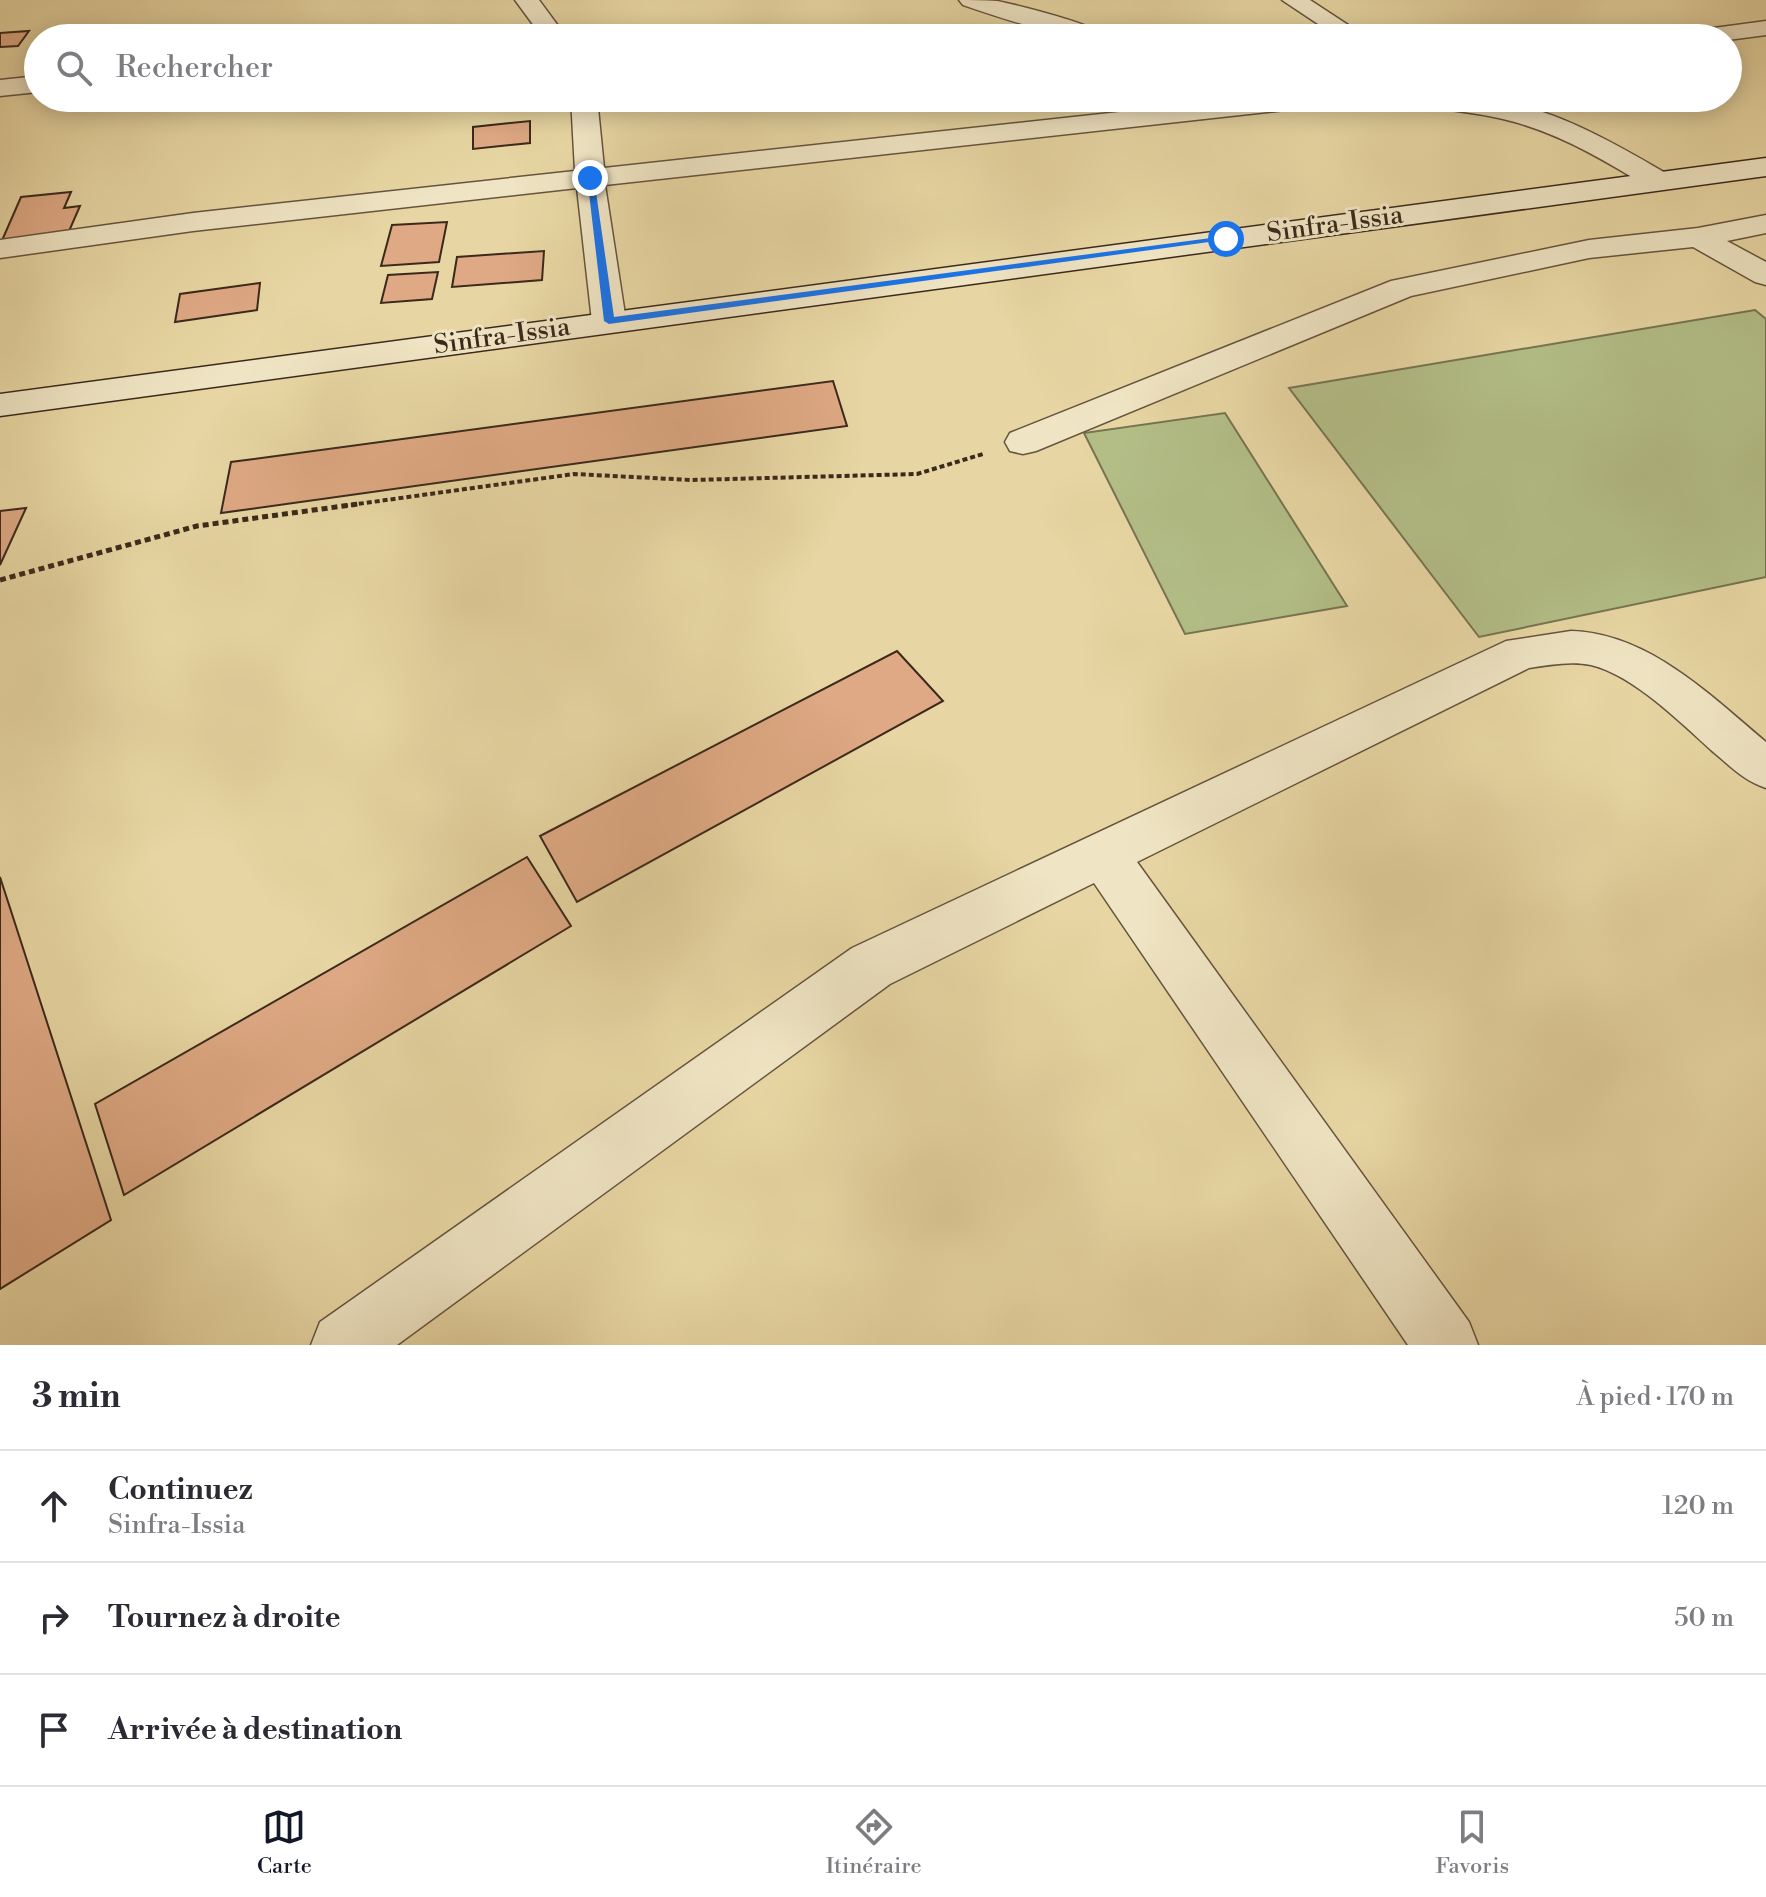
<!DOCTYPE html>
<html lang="fr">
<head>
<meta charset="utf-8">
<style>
  body { margin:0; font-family:"Libre Bodoni",serif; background:#f7f7f7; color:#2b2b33 }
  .stop { position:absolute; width:24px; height:24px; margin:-18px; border:6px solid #1a73e8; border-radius:50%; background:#fff }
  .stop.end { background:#1a73e8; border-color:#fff; box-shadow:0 2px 8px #0008 }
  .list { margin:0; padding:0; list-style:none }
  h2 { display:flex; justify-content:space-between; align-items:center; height:104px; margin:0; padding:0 32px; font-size:34px }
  h2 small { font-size:26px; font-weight:400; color:#7c7c81 }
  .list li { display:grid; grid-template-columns:52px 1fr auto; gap:24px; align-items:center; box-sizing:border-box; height:112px; padding:0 32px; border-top:2px solid #e1e1e2 }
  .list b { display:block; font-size:30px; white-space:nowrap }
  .list p { margin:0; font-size:26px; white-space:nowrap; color:#7c7c81 }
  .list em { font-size:26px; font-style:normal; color:#7c7c81 }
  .icon { flex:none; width:44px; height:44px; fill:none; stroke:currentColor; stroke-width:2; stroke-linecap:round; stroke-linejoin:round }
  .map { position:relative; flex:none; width:1766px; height:1345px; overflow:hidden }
  .search { position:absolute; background:#fff; box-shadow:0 4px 20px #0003; left:24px; right:24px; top:24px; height:88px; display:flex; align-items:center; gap:20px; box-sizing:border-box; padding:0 28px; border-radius:44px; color:#7c7c81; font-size:30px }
  .sheet { height:440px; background:#fff }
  nav { display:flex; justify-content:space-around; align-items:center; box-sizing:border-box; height:112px; border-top:2px solid #e1e1e2; background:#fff; font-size:22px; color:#7c7c81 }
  nav a { display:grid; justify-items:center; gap:4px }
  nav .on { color:#111827 }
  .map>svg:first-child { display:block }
</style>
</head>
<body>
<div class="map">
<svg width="1766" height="1345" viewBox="0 0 1766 1345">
  <rect width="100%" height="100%" fill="#e7d6a3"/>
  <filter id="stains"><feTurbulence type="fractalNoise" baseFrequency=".0025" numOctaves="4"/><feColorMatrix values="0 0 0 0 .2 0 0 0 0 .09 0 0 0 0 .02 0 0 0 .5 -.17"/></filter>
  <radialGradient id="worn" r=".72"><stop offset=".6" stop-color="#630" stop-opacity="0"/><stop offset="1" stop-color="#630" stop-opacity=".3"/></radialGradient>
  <!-- green -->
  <g fill="#b3be87" stroke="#777452" stroke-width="2">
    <polygon points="1755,310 1766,319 1766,577 1479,637 1289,388"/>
    <polygon points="1225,413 1347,606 1185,634 1084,433"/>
  </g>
  <!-- building -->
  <g fill="#dea984" stroke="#3b291c" stroke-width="2">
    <polygon points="29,31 18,46 0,47 0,33"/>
    <polygon points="418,98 451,98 449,108 415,110"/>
    <polygon points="530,121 530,143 473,149 473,127"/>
    <polygon points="71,192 64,208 80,206 66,238 0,245 21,197"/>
    <polygon points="447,222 439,262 381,266 392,225"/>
    <polygon points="544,251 542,280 452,287 457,257"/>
    <polygon points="438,272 432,299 381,303 388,275"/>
    <polygon points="260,283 257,310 175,322 180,294"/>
    <polygon points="833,381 847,426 221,513 231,462"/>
    <polygon points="26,508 0,565 0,511"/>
    <polygon points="897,651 943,701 577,902 540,836"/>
    <polygon points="527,857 571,926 124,1195 95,1104"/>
    <polygon points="0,877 111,1220 0,1289"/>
  </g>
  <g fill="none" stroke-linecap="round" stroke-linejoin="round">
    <defs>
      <g id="minor">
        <polygon points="515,0 539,0 567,38 543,38"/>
        <path d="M959 0C971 0 985 0 997 1 1017 5 1099 25 1108 38 1059 38 1010 21 963 5Z"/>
        <polygon points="1282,0 1310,0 1368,38 1339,38"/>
        <polygon points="1766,21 1766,35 1728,40 1679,38 1682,33 1691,31"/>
        <polygon points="38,76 38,92 0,96 0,80"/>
        <polygon points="571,98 597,98 604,168 1248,98 1334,98 1330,104 1321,106 605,185 626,321 621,328 609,331 597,328 592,321 577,188 193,231 0,258 0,240 193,213 575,171"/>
        <path d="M1414 98C1436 98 1460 96 1482 98 1551 106 1611 141 1669 175L1673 181 1669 187 1659 190 1649 187C1601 159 1558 132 1503 119 1475 112 1446 111 1418 104Z"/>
        <polygon points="1766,215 1766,233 1727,241 1766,262 1766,285 1755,282 1693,247 1589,258 1411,296 1036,451 1023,454 1010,451 1005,442 1010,433 1391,281 1589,240 1698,228"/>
        <path d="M1571 631C1648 633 1710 695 1766 742V788C1744 781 1729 765 1711 750 1680 722 1633 675 1591 665 1571 661 1549 665 1529 668L1137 862 1469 1322 1478 1345H1408L1094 883 890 984 397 1345H311L320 1322 852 948 1506 641Z"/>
      </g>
      <polygon id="secondary" points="1766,158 1766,176 0,416 0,394"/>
    </defs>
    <!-- minor casing -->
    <use href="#minor" stroke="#66543e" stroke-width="3"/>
    <!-- secondary casing -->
    <use href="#secondary" stroke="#3b291c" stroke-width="3"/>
    <!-- path-far1 -->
    <polyline stroke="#3b291c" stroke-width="4" stroke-dasharray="5 3" stroke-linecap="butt" points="343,506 574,474 692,480 917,474 983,454"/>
    <!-- path -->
    <polyline stroke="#3b291c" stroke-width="5" stroke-dasharray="6 4" stroke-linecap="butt" points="0,580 197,526 358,504"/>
    <!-- minor -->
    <use href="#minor" fill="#efe4c3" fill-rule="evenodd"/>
    <!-- secondary -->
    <use href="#secondary" fill="#efe4c3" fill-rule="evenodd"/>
  </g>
  <!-- route -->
  <polygon fill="#1a73e8" points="587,176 594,178 614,317 1226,236 1231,239 609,324 604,321"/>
  <g text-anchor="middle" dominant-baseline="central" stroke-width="6" stroke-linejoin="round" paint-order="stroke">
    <!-- far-street labels -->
    <g font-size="26" fill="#3b291c" stroke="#efe4c3">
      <text transform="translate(1335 224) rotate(-8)">Sinfra-Issia</text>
      <text transform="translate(502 336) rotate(-8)">Sinfra-Issia</text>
    </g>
  </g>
  <rect width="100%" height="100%" filter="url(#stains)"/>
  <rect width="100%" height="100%" fill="url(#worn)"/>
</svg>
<div class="stop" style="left:1226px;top:239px"></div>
<div class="stop end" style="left:590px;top:178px"></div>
<div class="search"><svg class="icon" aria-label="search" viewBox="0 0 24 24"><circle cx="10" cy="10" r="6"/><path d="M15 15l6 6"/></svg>Rechercher</div>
</div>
<section class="sheet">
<h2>3 min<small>À pied · 170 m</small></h2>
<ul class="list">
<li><svg class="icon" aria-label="ahead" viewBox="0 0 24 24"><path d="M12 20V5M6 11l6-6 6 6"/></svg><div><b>Continuez</b><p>Sinfra-Issia</p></div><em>120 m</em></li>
<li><svg class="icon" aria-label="right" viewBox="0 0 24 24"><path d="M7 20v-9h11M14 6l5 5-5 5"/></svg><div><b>Tournez à droite</b></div><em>50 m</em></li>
<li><svg class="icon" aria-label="arrive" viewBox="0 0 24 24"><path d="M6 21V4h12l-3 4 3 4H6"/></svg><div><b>Arrivée à destination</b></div></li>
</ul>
</section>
<nav>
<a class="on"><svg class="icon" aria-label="map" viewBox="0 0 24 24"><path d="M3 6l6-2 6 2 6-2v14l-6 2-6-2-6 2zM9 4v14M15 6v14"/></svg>Carte</a>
<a><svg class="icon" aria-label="directions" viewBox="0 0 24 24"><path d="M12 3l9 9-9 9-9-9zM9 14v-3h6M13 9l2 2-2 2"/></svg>Itinéraire</a>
<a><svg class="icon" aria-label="saved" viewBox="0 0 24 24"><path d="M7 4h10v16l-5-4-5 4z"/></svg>Favoris</a>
</nav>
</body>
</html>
